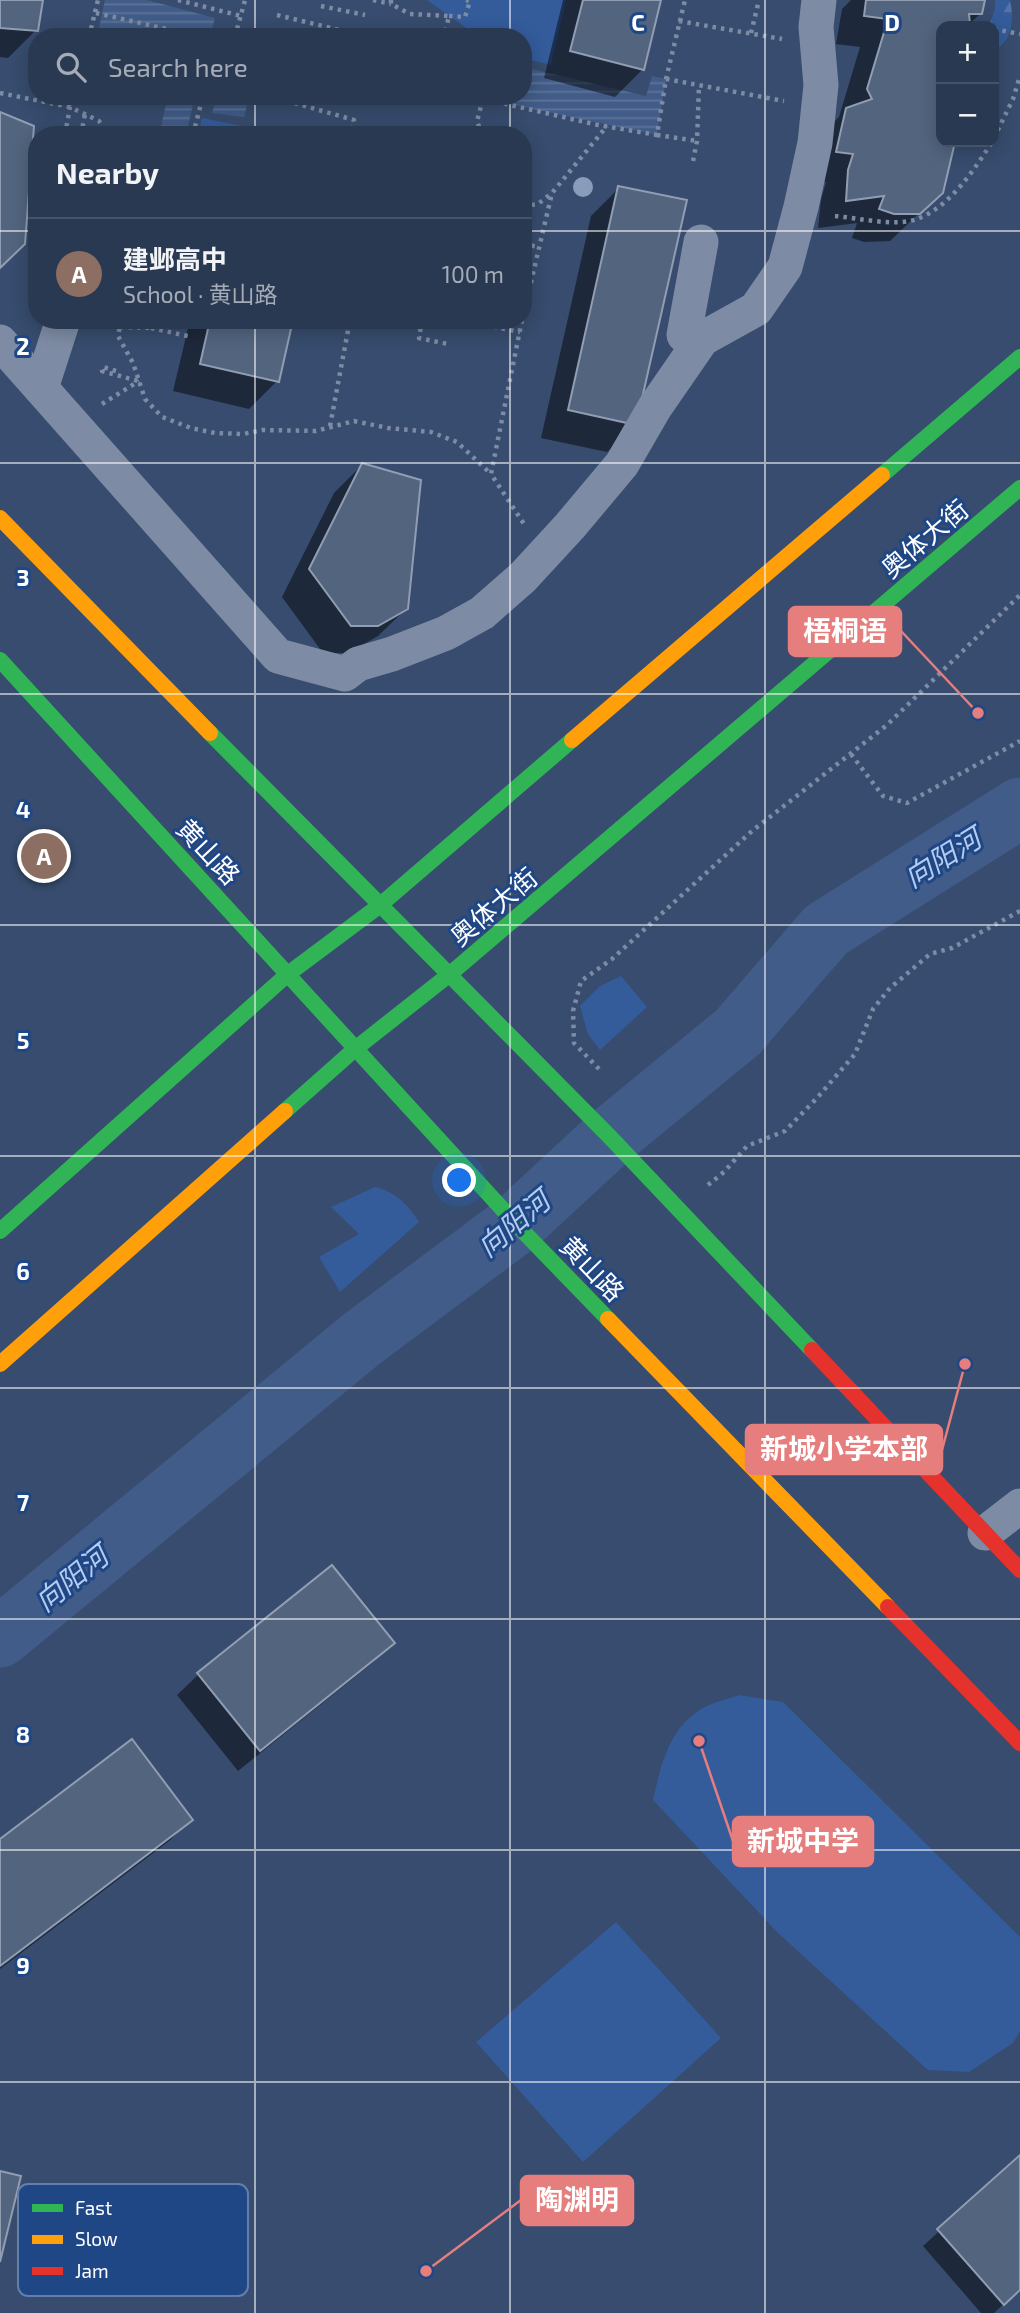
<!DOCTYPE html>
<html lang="en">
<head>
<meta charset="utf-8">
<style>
  body { margin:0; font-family:"Exo 2","Noto Sans SC",sans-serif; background:#35445c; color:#f1f3f6 }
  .controls { position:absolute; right:21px; top:21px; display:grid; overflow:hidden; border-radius:14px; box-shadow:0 4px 18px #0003 }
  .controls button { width:63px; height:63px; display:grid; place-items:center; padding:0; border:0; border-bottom:2px solid #455369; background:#293952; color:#f1f3f6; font:35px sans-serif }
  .you { position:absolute; left:460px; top:1181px; width:24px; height:24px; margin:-18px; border:5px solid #fff; border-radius:50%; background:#1a73e8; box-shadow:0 0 0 10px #1a73e833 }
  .badge { display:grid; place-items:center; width:46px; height:46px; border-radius:50%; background:#95b2f1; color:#fff; font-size:23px; font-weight:700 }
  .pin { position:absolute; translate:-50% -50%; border:4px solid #fff; box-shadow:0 2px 7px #0006 }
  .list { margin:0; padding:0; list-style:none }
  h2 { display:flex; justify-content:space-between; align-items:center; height:91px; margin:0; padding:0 28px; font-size:30px }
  h2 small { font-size:23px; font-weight:400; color:#a5acb8 }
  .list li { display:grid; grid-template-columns:46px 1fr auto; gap:21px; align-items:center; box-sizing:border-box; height:112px; padding:0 28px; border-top:2px solid #455369 }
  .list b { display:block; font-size:26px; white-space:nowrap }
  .list p { margin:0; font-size:23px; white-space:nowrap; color:#a5acb8 }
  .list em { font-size:23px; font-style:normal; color:#a5acb8 }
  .icon { flex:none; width:38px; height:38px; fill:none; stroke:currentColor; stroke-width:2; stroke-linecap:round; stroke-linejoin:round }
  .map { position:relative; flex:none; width:1020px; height:2313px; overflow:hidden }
  .search { position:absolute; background:#293952; box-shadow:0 4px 18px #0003; left:28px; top:28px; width:504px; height:77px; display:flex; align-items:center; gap:18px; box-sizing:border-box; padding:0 24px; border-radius:28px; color:#a5acb8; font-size:26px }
  .panel { position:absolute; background:#293952; box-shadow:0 4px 18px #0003; left:28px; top:126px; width:504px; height:203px; border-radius:28px }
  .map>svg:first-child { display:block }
</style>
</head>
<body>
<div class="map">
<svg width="1020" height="2313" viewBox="0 0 1020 2313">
  <defs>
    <pattern id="forest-firs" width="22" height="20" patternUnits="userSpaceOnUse" patternTransform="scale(1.75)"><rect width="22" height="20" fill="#345c9b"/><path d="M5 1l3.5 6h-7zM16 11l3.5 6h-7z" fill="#5274aa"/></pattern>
    <pattern id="water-rules" width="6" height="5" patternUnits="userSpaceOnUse" patternTransform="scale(1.75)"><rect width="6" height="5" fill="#415c88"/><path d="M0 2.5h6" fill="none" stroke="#5e749a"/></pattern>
  </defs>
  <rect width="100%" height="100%" fill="#374c6e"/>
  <!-- green -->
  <g fill="#345c9b">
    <polygon points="427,0 566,0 551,65 523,58 523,37 475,37 472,32"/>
    <polygon points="202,118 288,135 198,135"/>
    <polygon points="621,976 647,1007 600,1050 588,1034 580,1006 600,986"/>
    <path d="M375 1187C396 1192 408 1205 419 1222L340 1292 319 1257 359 1234 331 1207Z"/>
    <path d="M739 1695 783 1702 1020 1937V2031L1013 2043 969 2072 928 2070 778 1933 653 1800C661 1765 669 1727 703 1708 714 1702 728 1699 739 1695Z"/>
    <polygon points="616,1922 721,2038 583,2162 476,2042"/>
  </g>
  <!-- forest -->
  <path fill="url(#forest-firs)" d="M995 0H1010C1014 17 1013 42 994 50V26H989L995 9Z"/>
  <!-- water -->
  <g fill="url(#water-rules)">
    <polygon points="105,0 147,0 215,18 210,37 97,37"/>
    <polygon points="523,67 646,96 652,76 666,79 657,135 471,96 523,96"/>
    <polygon points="168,96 195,96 186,135 159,135"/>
    <polygon points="217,96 249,96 244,117 212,113"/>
  </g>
  <!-- shadow -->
  <g fill="#0007">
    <polygon points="0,0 41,0 36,30 8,58 0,57"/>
    <polygon points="563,0 660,0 643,69 615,97 544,78"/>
    <polygon points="851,0 983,0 981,13 967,26 941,26 941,142 953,142 941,192 890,241 864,242 852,238 857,223 818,228 821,200 826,182 808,180 818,138 839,117 860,47 836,44 842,9"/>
    <polygon points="619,188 635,424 607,452 541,438 591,216"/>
    <polygon points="190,320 292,320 277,381 249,409 173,391"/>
    <polygon points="362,465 407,608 378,636 348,653 323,653 282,597 334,493"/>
    <polygon points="393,1643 371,1664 238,1771 177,1695 199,1674"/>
    <polygon points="190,1820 169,1841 0,1969 0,1841"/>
    <polygon points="1020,2158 1020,2289 994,2313 981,2313 923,2246"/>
  </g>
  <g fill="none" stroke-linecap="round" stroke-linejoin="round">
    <!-- river -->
    <polyline stroke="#415c88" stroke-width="61" points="0,1637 363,1338 516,1224 610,1137 738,1032 826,930 1020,808"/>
  </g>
  <!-- building -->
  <g fill="#52647e" stroke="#919db2" stroke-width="2">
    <polygon points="0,0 43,0 38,31 0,28"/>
    <polygon points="583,0 661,0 644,70 570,51"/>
    <polygon points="866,0 985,0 982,14 969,14 970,24 941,26 941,142 955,142 943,193 920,214 894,214 879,209 884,196 846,201 848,170 853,154 836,152 846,108 872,99 867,89 888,19 864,16"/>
    <polygon points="0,112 34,126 25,244 0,268"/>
    <polygon points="618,186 687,200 636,425 568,410"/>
    <polygon points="210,320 293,320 279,382 200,364"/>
    <polygon points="362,463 421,480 408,609 378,626 351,626 309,569"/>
    <polygon points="332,1565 395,1643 260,1751 197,1673"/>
    <polygon points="132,1739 193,1820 0,1966 0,1839"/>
    <polygon points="1020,2155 1020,2290 1004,2305 937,2229"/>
    <polygon points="0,2171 21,2176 0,2262"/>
  </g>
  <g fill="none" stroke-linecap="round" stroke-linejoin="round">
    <!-- path -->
    <g stroke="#7d8ca4" stroke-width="4.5" stroke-dasharray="3.5 5" stroke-linecap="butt">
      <polyline points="178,0 241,16"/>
      <polyline points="373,0 391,4"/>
      <polyline points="391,0 391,4 410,14 449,16 444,37"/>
      <polyline points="321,6 365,15"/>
      <polyline points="96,13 202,37"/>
      <polyline points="277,15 352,33"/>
      <polyline points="449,16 465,17 470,1 466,0"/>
      <polyline points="679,21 782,39"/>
      <polyline points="970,24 982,26"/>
      <polyline points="994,29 1020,34"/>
      <polyline points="237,31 266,37"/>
      <polyline points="751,33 759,0"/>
      <polyline points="89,37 98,0"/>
      <polyline points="235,37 245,0"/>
      <polyline points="666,79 784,101"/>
      <polyline points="0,93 70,107 73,96"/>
      <polyline points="270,96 354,120 351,135"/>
      <polyline points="471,96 598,125 657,135 666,79 685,0"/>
      <polyline points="65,135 70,107 99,121 109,135"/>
      <polyline points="81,135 85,114"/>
      <polyline points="193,135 203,96"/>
      <polyline points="482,135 477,121 483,99"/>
      <polyline points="657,135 697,141"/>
      <polyline points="994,138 1013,99 1020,76"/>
      <polyline points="982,142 991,144"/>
      <polyline points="693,161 697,141 699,85"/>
      <polyline points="523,206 538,204 552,193 607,126"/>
      <path d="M835 216C859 218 894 227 917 219 950 207 974 170 992 142"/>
      <polyline points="523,244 539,247"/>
      <polyline points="523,316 552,193"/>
      <polyline points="121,320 118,336 133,363 145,399 162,417 191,428 215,433 243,434 263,430 316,431 354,421 388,428 431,432 457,442 491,474"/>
      <polyline points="422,320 419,338 448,344"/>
      <polyline points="460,320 520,332"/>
      <polyline points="522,320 491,474 526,527"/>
      <polyline points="120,327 151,328 152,320"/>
      <polyline points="151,328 192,337"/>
      <polyline points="116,371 103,367 102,371 138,381"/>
      <polyline points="102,404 139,381"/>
      <polyline points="330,426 350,320"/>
      <polyline points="851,754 883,796 907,803 1020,741"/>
      <polyline points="599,1069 574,1043 573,1011 581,981 612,959 752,831 887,725 1020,595"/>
      <polyline points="708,1185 724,1172 747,1146 785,1131 817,1098 855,1054 873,1009 890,988 930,954 952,948 1020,911"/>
    </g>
    <!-- street -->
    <g stroke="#7d8ca4" stroke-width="35">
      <polyline points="701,242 684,335 702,339 756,309 785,267 801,207 815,143 821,85 816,27 819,0"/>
      <polyline points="0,342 278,656 345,674 358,664 392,654 446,633 482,613 523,577 570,526 622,464 655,407 702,339"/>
      <polyline points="41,388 63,320"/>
      <polyline points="985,1533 1020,1506"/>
    </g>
    <!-- fast -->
    <g stroke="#30b455" stroke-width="16">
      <polyline points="882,475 1020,357"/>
      <polyline points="0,660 516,1224 608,1319"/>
      <polyline points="210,733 610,1137 812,1350"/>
      <polyline points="285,1111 355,1049 450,974 1020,488"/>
      <polyline points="0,1231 288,974 379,906 572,740"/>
    </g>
    <!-- slow -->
    <g stroke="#ff9f0a" stroke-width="16">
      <polyline points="0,518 210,733"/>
      <polyline points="572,740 882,475"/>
      <polyline points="608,1319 888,1607"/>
      <polyline points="0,1364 285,1111"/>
    </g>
    <!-- jam -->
    <g stroke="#e5322d" stroke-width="16">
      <polyline points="812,1350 1020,1570"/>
      <polyline points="888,1607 1020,1743"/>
    </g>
  </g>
  <!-- trees -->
  <circle fill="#899cb9" cx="583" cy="187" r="10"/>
  <!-- grid -->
  <path fill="none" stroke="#fff" stroke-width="2" stroke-opacity="0.55" d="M255 0V37M510 0V37M765 0V2313M255 96V135M510 96V135M0 231H37M523 231H1020M255 320V2313M510 320V2313M0 463H1020M0 694H1020M0 925H1020M0 1156H1020M0 1388H1020M0 1619H1020M0 1850H1020M0 2082H1020"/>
  <g text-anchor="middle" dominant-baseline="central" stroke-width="6" stroke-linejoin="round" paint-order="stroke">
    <!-- street labels -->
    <g font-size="26" fill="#fff" stroke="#204785">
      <text transform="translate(924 538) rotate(-40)">奥体大街</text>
      <text transform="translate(209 851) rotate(47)">黄山路</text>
      <text transform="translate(493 906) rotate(-40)">奥体大街</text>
      <text transform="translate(593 1268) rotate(46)">黄山路</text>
    </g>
    <!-- water labels -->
    <g font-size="28" font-style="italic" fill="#b4ccf1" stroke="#204785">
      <text transform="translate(942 857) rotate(-32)">向阳河</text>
      <text transform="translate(513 1223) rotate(-40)">向阳河</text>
      <text transform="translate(71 1578) rotate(-39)">向阳河</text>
    </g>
  </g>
  <!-- legend -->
  <rect x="18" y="2184" width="230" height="112" rx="10" fill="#204785" stroke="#637eaa" stroke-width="2"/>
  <rect x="32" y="2204" width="31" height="8" fill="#30b455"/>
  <rect x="32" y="2235" width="31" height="9" fill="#ff9f0a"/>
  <rect x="32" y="2267" width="31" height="8" fill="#e5322d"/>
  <g font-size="19" fill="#fff">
    <text x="75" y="2215">Fast</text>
    <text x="75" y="2246">Slow</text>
    <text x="75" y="2278">Jam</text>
  </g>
  <g font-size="23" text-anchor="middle" font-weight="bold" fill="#fff" stroke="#204785" stroke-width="6" stroke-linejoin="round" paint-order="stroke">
    <text x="638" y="31">C</text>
    <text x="892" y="31">D</text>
    <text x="23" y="355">2</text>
    <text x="23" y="586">3</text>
    <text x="23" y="818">4</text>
    <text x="23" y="1049">5</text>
    <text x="23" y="1280">6</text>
    <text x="23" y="1511">7</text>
    <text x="23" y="1743">8</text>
    <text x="23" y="1974">9</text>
  </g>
  <!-- callouts -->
  <path fill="none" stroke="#e67e7e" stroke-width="2.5" d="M978 713L901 631M965 1364L942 1450M699 1741L733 1841M426 2271L521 2200"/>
  <g fill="#e67e7e" stroke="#204785" stroke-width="2.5">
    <circle cx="978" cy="713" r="7"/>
    <circle cx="965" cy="1364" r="7"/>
    <circle cx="699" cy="1741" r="7"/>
    <circle cx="426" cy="2271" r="7"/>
  </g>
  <g fill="#e67e7e" stroke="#e67e7e" stroke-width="2.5">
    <rect x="789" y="607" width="112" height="49" rx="7"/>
    <rect x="746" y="1425" width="196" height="49" rx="7"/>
    <rect x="733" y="1817" width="140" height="49" rx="7"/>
    <rect x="521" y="2176" width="112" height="49" rx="7"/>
  </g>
  <g font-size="28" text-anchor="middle" font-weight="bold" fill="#fff">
    <text x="845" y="641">梧桐语</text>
    <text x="844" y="1459">新城小学本部</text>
    <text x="803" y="1851">新城中学</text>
    <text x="577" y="2210">陶渊明</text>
  </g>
</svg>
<div class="controls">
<button>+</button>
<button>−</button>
</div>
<div class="you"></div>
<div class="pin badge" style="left:44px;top:856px;background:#8d6e63">A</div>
<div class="search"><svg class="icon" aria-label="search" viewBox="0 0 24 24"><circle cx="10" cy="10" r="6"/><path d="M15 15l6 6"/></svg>Search here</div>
<section class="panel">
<h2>Nearby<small></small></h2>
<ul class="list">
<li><span class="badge" style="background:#8d6e63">A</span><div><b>建邺高中</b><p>School · 黄山路</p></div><em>100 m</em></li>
</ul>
</section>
</div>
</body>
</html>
